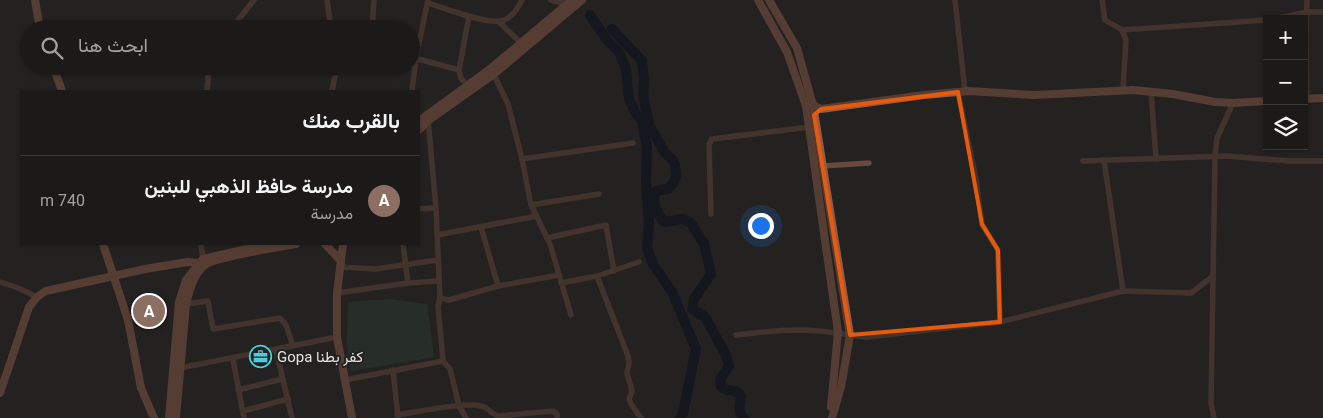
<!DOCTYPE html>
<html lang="ar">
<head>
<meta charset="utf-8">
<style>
  body { margin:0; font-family:Roboto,Vazirmatn,sans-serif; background:#282725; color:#f1f3f6; direction:rtl }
  .controls { position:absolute; right:15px; top:15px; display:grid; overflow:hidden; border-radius:0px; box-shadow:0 1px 4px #0004 }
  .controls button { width:45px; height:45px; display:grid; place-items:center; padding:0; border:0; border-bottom:1px solid #393837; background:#1b1a18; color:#f1f3f6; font:25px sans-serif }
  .you { position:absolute; left:760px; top:225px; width:18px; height:18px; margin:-12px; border:4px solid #fff; border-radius:50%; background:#1a73e8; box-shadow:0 0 0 8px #1a73e833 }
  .badge { display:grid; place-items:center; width:32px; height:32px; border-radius:50%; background:#52cbd7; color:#fff; font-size:16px; font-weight:700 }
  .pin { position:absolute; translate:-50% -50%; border:2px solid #fff; box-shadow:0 1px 5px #0006 }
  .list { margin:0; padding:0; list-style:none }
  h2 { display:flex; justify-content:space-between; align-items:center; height:65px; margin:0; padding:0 20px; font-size:21px }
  h2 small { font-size:16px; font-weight:400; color:#a0a1a2 }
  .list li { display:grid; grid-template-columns:32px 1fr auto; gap:15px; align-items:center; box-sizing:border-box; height:90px; padding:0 20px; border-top:1px solid #393837 }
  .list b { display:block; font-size:19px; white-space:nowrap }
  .list p { margin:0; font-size:16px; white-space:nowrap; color:#a0a1a2 }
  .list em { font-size:16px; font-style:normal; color:#a0a1a2 }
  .icon { flex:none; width:28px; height:28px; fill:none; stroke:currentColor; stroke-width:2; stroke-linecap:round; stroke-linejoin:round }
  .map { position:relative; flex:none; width:1323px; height:418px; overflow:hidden; direction:ltr }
  .search { position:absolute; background:#1b1a18; box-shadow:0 1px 4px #0004; left:20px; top:20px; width:400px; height:55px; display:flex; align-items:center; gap:12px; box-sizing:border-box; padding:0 18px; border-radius:28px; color:#a0a1a2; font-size:19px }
  .panel { position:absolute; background:#1b1a18; box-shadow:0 1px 4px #0004; left:20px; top:90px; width:400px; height:155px; border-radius:0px; direction:rtl }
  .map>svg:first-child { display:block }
</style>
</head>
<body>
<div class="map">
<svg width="1323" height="418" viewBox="0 0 1323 418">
  <rect width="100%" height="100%" fill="#242220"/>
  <!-- green -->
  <polygon fill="#2b3c32" points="390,299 427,304 434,357 351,371 347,345 348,302"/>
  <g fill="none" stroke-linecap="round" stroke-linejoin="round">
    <!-- river -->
    <g stroke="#00091b" stroke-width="10">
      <polyline points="590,15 607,40 619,52 626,69 629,99 635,112 642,121 647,146 646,184 649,223 647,248 653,264 672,292 696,349 683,413 680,418"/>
      <path d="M612 29 642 61 644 80 643 96 650 127 665 153 672 159 675 164 676 176 674 182 668 189 656 191 654 195 655 207 663 221 666 222 682 219 691 223 704 244 711 274 694 299 692 309 705 317 726 355 729 366C725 373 712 385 727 390 732 391 735 390 739 393L741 396C740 405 737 411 744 418"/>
    </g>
    <!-- street -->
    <g stroke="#69483d" stroke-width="5.5">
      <polyline points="327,0 331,29"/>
      <polyline points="551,0 567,4"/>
      <polyline points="955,0 965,91"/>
      <polyline points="1102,0 1105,20 1122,30 1126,40 1123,89"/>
      <polyline points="1307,0 1306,39 1307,98"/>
      <path d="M428 3C444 8 485 24 500 21 510 20 518 8 522 0"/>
      <polyline points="1274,19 1307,12 1323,12"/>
      <polyline points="499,22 521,43"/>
      <polyline points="231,29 254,0"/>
      <polyline points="372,29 374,0"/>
      <polyline points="1122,30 1267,20"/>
      <polyline points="411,57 459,70"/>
      <polyline points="493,73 508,104 522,159 531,205 550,244 571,315"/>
      <polyline points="467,85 461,78 459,70 469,16"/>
      <polyline points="207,91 209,66"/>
      <polyline points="332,91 337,66"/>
      <polyline points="412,91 416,58 428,0"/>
      <polyline points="1151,91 1156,159"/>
      <polyline points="958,92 976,179 982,224 998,250 1000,322"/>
      <polyline points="428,119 436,208 440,298 438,306 443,361 450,369 459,406 466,418"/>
      <polyline points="522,159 633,143"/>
      <polyline points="1104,160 1123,291"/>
      <polyline points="1083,161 1227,156 1288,161 1323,161"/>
      <polyline points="823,166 869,163"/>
      <polyline points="531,205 599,194"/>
      <polyline points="419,209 436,208"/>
      <polyline points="711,214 709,144 712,139 810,127"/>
      <polyline points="481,227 498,286"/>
      <polyline points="437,235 537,216"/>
      <polyline points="547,238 606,225 614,271"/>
      <polyline points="201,244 203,259"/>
      <polyline points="403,244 408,283"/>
      <polyline points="341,267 375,269 438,260"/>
      <polyline points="597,276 628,356 629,363 627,373 632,391 629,399 631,404 641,418"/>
      <polyline points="0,282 16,287 37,297"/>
      <polyline points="561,283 597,276 639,262"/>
      <polyline points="337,293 408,283 439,281"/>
      <polyline points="440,298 449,300 498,286 559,275"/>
      <polyline points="186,304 208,301 213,329 280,318 286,325 293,346"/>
      <path d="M736 335C757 333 777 330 798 330 821 329 844 335 867 337L1000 322 1123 291 1191 293 1213 276"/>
      <polyline points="276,350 292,418"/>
      <polyline points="233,359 244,418"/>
      <polyline points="180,368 337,337"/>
      <polyline points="393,370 398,418"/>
      <polyline points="345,380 443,361"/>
      <polyline points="238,390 282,379"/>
      <polyline points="243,411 288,399"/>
      <path d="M397 415C418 412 463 402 481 406 488 407 491 414 498 416L553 411 557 414V418"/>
      <polyline points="1214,418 1211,403 1215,157 1217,138 1233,103"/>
    </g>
    <!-- secondary -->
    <g stroke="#915d4a" stroke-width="8">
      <polyline points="35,0 40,29"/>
      <polyline points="758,0 787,52 806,106 838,332 831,407"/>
      <polyline points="769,0 797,48 813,105 850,335 841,387 832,418"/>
      <polyline points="53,66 62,91"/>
      <polyline points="1304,99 1323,98"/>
      <polyline points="806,106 813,105 821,109 924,95 969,91 1034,95 1133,90 1173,94 1215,102 1233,103 1267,101"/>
      <polyline points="419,121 490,69 572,0"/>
      <polyline points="419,130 429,120 494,74 582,0"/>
      <polyline points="103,244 128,320 141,388 154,418"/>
      <polyline points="325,244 341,261"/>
      <polyline points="343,244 337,293 337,337 352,418"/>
      <polyline points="0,393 29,307 37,297 46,291 145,269 188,262 198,263"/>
      <polyline points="169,418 179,302 186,280 203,259 268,244"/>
      <path d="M176 418 186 304C190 289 193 275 205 265 215 257 279 247 296 244"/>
    </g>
  </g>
  <!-- marked area -->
  <path d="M0 0H1323V418H0ZM958 92 982 224 998 250 1000 322 850 335 814 115 821 109Z" fill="#242220" fill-opacity=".55" fill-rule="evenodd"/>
  <path fill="none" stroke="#e8590c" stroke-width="4" stroke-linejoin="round" d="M958 92 982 224 998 250 1000 322 850 335 814 115 821 109Z"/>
  <!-- icons -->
  <defs>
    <symbol id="office-ring" viewBox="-11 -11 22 22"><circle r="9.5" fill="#242220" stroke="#52cbd7" stroke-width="1.5"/><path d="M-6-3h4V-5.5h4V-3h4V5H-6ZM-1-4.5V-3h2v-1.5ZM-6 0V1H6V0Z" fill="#52cbd7"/></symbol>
  </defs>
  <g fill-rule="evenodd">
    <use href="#office-ring" x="248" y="344" width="25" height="25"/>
  </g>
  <g text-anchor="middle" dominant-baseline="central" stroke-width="4" stroke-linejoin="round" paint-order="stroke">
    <!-- poi labels -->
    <g font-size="15" fill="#e5e4e2" stroke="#242220" text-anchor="start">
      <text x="277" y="357">Gopa كفر بطنا</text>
    </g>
  </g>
</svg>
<div class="controls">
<button>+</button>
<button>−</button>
<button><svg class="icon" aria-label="layers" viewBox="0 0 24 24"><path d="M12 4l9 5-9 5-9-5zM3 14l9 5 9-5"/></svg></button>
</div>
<div class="you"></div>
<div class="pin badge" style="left:149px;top:311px;background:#8d6e63">A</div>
<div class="search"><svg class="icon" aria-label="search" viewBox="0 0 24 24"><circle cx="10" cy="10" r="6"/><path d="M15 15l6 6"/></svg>ابحث هنا</div>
<section class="panel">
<h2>بالقرب منك<small></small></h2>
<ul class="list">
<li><span class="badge" style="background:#8d6e63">A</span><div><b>مدرسة حافظ الذهبي للبنين</b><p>مدرسة</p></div><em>740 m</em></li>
</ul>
</section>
</div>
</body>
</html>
